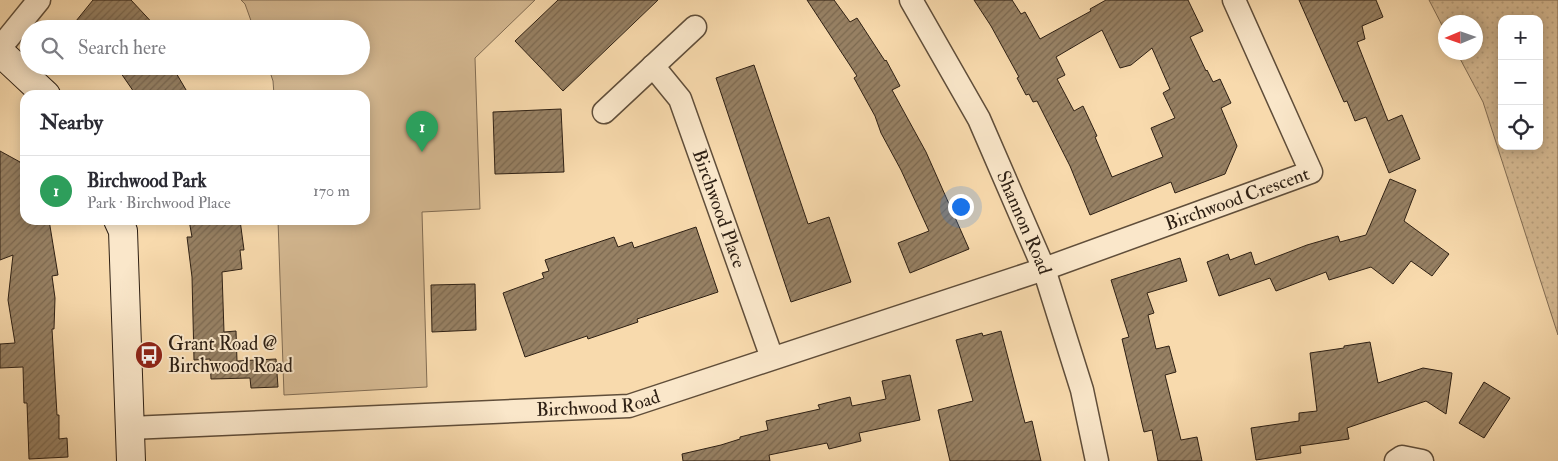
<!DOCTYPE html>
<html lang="en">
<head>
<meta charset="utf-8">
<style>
  body { margin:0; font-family:"IM FELL Double Pica",serif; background:#f2f2f3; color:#2b2b33 }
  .controls { position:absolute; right:15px; top:15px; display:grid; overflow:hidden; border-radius:10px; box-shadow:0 2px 12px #0003 }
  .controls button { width:45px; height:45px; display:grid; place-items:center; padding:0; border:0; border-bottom:1px solid #e1e1e2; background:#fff; color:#2b2b33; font:25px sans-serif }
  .compass { position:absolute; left:1438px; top:15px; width:45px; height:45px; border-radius:50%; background:#fff; box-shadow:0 2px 12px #0003; rotate:268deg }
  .you { position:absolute; left:960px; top:206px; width:18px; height:18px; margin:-12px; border:4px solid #fff; border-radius:50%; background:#1a73e8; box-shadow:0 0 0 8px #1a73e833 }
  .badge { display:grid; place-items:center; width:32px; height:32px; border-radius:50%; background:#8f2418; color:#fff; font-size:16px; font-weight:700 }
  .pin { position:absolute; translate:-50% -41px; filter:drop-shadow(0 1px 2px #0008) }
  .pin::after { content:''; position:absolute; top:26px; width:18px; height:15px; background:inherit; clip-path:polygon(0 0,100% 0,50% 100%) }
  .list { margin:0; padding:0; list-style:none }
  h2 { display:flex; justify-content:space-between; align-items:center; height:65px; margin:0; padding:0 20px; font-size:21px }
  h2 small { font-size:16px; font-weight:400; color:#7c7c81 }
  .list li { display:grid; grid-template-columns:32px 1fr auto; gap:15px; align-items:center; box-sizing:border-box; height:70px; padding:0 20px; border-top:1px solid #e1e1e2 }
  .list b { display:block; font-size:19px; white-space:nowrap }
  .list p { margin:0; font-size:16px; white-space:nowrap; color:#7c7c81 }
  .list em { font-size:16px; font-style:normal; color:#7c7c81 }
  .icon { flex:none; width:28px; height:28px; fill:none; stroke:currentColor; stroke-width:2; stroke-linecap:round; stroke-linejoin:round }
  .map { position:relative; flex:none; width:1558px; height:461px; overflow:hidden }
  .search { position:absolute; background:#fff; box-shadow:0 2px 12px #0003; left:20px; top:20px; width:350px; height:55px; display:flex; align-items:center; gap:12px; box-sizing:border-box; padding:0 18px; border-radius:28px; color:#7c7c81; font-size:19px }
  .panel { position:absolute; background:#fff; box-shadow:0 2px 12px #0003; left:20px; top:90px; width:350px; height:135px; border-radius:15px }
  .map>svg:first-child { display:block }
</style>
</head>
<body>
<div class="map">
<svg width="1558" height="461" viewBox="0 0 1558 461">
  <defs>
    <pattern id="grass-dots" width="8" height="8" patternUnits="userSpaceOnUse" patternTransform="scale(1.25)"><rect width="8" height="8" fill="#d6ba93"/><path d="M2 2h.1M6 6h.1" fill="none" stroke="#b8a07e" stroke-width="1.8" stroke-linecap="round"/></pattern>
    <pattern id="building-hatch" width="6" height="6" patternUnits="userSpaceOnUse" patternTransform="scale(1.25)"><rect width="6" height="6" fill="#978164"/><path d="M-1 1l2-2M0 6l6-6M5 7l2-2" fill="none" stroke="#7c6951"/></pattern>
  </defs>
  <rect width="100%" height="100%" fill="#f8daad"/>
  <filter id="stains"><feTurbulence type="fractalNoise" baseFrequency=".004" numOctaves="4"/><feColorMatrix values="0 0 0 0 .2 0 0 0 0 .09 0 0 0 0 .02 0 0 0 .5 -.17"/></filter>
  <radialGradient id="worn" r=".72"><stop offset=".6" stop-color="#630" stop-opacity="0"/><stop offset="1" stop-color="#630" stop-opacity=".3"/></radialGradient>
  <!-- grass -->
  <path fill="url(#grass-dots)" stroke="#826d54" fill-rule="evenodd" d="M1429 0H1558V335L1483 102 1457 53 1476 52V22H1446L1445 31ZM1502 19H1539V146H1502Z"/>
  <!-- park -->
  <polygon fill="#d6ba93" stroke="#826d54" points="241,0 535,0 475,58 480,209 422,212 427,387 284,395 278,220 365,220 365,95 274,95 273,81 268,66 361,66 361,29 254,29 245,4"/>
  <!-- building -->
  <g fill="url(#building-hatch)" stroke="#2e2014" fill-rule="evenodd">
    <polygon points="93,0 131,0 158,29 85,29 76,21"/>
    <polygon points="558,0 658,0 563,91 515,41"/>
    <polygon points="807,0 834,0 850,22 857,18 885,61 886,60 900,86 892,90 926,152 969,249 910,273 898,243 929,231 901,170 881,133 875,116 854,78 857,76"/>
    <path d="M974 0H1012L1021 14 1025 12 1040 39 1091 11 1090 9 1106 0H1188L1203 31 1190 37 1206 71 1207 70 1213 82 1220 79 1231 103 1221 108 1237 146 1225 174 1175 193 1171 182 1090 215 1070 166 1037 101 1033 102 1029 94 1026 95 1017 78 1019 77 991 26ZM1102 30 1120 68 1131 65 1152 48 1170 89 1163 93 1175 118 1151 128 1163 157 1112 177 1095 137 1097 136 1083 106 1074 111 1057 79 1065 75 1056 57Z"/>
    <polygon points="1299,0 1376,0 1383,17 1362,26 1365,39 1357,42 1388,121 1402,115 1420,159 1389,173 1366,117 1355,121 1347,101 1344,102"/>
    <polygon points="754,65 808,224 829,217 851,282 791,302 716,78"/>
    <polygon points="116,66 172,66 189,95 136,95"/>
    <polygon points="561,109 564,172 495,174 493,112"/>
    <polygon points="0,151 20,162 25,173 25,220 49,220 58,275 52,276 55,298 54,329 52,329 57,415 59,415 59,439 67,438 68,457 29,459 27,403 24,403 23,367 0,368 0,344 15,343 8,300 13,255 0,260"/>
    <polygon points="1390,179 1416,190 1404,221 1449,254 1432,276 1411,261 1393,284 1371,267 1329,280 1326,272 1276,291 1270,278 1219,296 1207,262 1228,254 1230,260 1251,252 1255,265 1307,245 1338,236 1340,242 1366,235"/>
    <polygon points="189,220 240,220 244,250 240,250 242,269 222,272 224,332 236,331 237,361 276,359 278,387 251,388 250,378 211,379 210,359 194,360 192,277 187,237 192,237"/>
    <polygon points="696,227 718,292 637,319 638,322 588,339 587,336 525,357 503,293 544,278 542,273 549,271 545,260 614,237 618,247 632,242 634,248"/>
    <polygon points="1180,258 1187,281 1147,293 1154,313 1148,315 1156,349 1169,346 1176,372 1165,375 1181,440 1197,437 1202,461 1158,461 1152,430 1144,432 1122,339 1129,337 1111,280"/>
    <polygon points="475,284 476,330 432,332 431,285"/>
    <polygon points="1001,331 1025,423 1032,421 1041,461 950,461 938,410 973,401 956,340 982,333 983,336"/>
    <polygon points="1370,342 1378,383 1423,368 1452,373 1446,414 1426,401 1347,428 1349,439 1300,446 1301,453 1256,460 1251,428 1299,421 1299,413 1317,411 1310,353 1344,348 1344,346"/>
    <polygon points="910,375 920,420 859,433 861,441 829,449 827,443 769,455 770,461 683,461 682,454 721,445 740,439 740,437 768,430 766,421 820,409 818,405 850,397 852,406 886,399 882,381"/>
    <polygon points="1484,382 1510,398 1484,438 1459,423"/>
  </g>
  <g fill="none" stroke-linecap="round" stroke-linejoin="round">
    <defs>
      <g id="street">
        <path id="s1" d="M911 0 979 119 1044 269 1082 390 1097 461"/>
        <polyline points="0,48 39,0"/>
        <path id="s2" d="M653 66 680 99 772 358"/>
        <polyline points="604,112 695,27"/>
        <path id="s3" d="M130 428 629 406 1044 269 1311 172 1234 0"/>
        <polyline points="1396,461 1402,457 1422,461"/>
      </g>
      <g id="secondary">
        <polyline points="0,52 46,95"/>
        <polyline points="118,220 123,231 131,461"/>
      </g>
    </defs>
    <!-- street casing -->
    <use href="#street" stroke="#604e3a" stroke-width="25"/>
    <!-- secondary casing -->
    <use href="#secondary" stroke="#2e2014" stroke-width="30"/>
    <!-- street -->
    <use href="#street" stroke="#fae7ca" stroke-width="22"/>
    <!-- secondary -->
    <use href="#secondary" stroke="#fae7ca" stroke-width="28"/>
  </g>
  <!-- icons -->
  <defs>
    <symbol id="bus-disc" viewBox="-11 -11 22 22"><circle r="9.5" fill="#8f2418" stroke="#fae7ca"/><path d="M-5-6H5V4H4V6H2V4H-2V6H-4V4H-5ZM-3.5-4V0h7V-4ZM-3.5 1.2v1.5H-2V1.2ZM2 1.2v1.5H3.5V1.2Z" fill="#fff"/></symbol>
  </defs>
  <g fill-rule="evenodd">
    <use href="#bus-disc" x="133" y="339" width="32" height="32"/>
  </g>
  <g text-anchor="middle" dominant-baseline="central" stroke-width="4" stroke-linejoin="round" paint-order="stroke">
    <!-- street labels -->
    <g font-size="19" fill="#2e2014" stroke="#fae7ca">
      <text stroke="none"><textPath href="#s3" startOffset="1142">Birchwood Crescent</textPath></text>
      <text stroke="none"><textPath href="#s2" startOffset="159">Birchwood Place</textPath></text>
      <text stroke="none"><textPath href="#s1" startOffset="250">Shannon Road</textPath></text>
      <text stroke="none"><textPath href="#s3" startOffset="469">Birchwood Road</textPath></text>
    </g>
    <!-- poi labels -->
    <g font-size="19" fill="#2e2014" stroke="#fae7ca" text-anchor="start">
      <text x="168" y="344">Grant Road @<tspan x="168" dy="22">Birchwood Road</tspan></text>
    </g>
  </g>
  <rect width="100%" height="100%" filter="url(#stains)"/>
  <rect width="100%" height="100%" fill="url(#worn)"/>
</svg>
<div class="controls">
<button>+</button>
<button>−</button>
<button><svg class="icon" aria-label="locate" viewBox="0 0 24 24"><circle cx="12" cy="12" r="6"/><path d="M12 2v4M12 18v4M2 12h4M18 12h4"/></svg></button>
</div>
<svg class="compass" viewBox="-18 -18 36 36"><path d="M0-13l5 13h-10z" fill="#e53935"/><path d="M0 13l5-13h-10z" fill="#7c7c81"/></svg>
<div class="you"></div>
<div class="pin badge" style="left:422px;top:152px;background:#2e9e5b">1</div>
<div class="search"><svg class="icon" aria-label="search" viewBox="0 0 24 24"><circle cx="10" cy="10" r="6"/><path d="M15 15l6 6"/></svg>Search here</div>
<section class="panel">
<h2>Nearby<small></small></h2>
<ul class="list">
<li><span class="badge" style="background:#2e9e5b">1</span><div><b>Birchwood Park</b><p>Park · Birchwood Place</p></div><em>170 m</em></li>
</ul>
</section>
</div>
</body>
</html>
